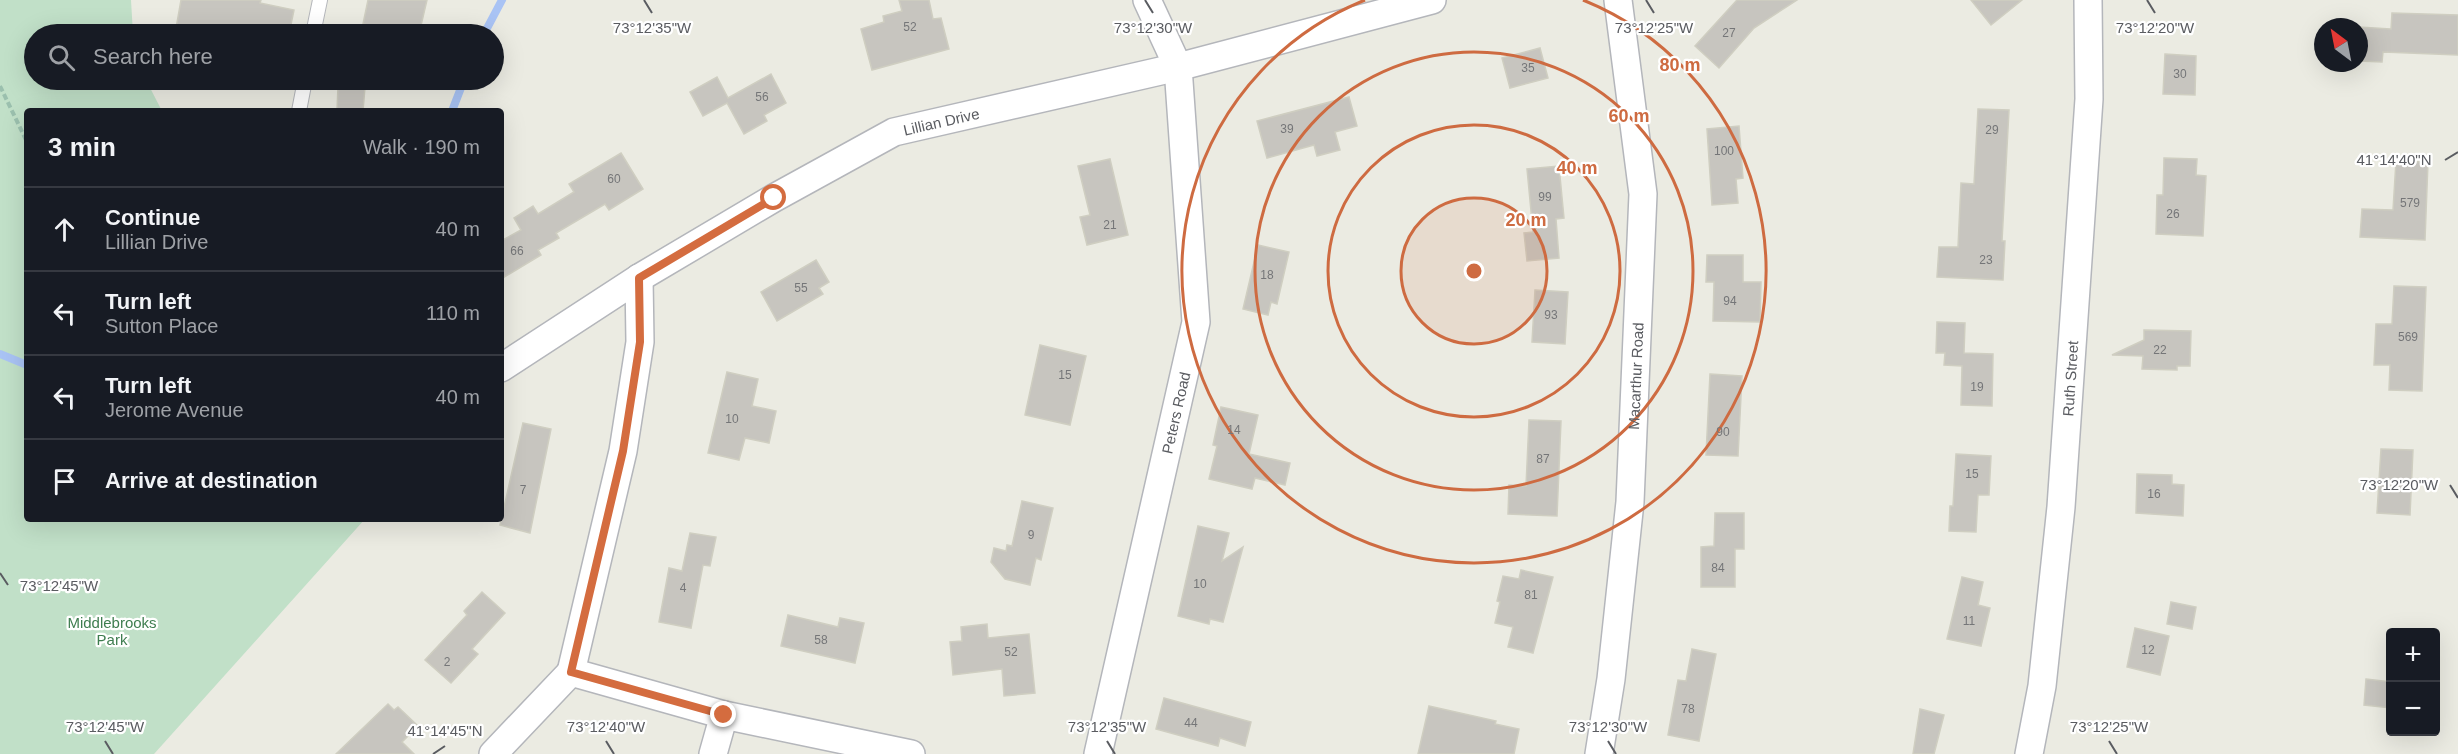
<!DOCTYPE html>
<html lang="en">
<head>
<meta charset="utf-8">
<style>
  body { margin:0; font-family:Arial,sans-serif; background:#20242c; color:#f1f3f6 }
  .controls { position:absolute; right:18px; bottom:18px; display:grid; overflow:hidden; border-radius:6px; box-shadow:0 6px 24px #0002 }
  .controls button { width:54px; height:54px; display:grid; place-items:center; padding:0; border:0; border-bottom:2px solid #363941; background:#171b24; color:#f1f3f6; font:30px sans-serif }
  .compass { position:absolute; left:2314px; top:18px; width:54px; height:54px; border-radius:50%; background:#171b24; box-shadow:0 6px 24px #0002; rotate:328deg }
  .stop { position:absolute; width:18px; height:18px; margin:-14px; border:4px solid #d46c3f; border-radius:50%; background:#fff }
  .stop.end { background:#d46c3f; border-color:#fff; box-shadow:0 2px 6px #0008 }
  .list { margin:0; padding:0; list-style:none }
  h2 { display:flex; justify-content:space-between; align-items:center; height:78px; margin:0; padding:0 24px; font-size:26px }
  h2 small { font-size:20px; font-weight:400; color:#9ea1a6 }
  .list li { display:grid; grid-template-columns:39px 1fr auto; gap:18px; align-items:center; box-sizing:border-box; height:84px; padding:0 24px; border-top:2px solid #363941 }
  .list b { display:block; font-size:22px; white-space:nowrap }
  .list p { margin:0; font-size:20px; white-space:nowrap; color:#9ea1a6 }
  .list em { font-size:20px; font-style:normal; color:#9ea1a6 }
  .icon { flex:none; width:33px; height:33px; fill:none; stroke:currentColor; stroke-width:2; stroke-linecap:round; stroke-linejoin:round }
  .map { position:relative; flex:none; width:2458px; height:754px; overflow:hidden }
  .search { position:absolute; background:#171b24; box-shadow:0 6px 24px #0002; left:24px; top:24px; width:480px; height:66px; display:flex; align-items:center; gap:15px; box-sizing:border-box; padding:0 21px; border-radius:33px; color:#9ea1a6; font-size:22px }
  .panel { position:absolute; background:#171b24; box-shadow:0 6px 24px #0002; left:24px; top:108px; width:480px; height:414px; border-radius:6px }
  .map>svg:first-child { display:block }
</style>
</head>
<body>
<div class="map">
<svg width="2458" height="754" viewBox="0 0 2458 754">
  <rect width="100%" height="100%" fill="#ebebe2"/>
  <!-- green -->
  <polygon fill="#c1e0c8" points="0,0 131,0 133,34 34,34 34,80 146,80 162,111 27,111 27,519 365,519 154,754 0,754"/>
  <g fill="none" stroke-linecap="round" stroke-linejoin="round">
    <!-- stream -->
    <g stroke="#a9c3f4" stroke-width="8">
      <polyline points="484,34 502,0"/>
      <polyline points="452,111 464,80"/>
      <polyline points="0,354 27,365"/>
    </g>
  </g>
  <!-- building -->
  <g fill="#c7c5bf" stroke="#cfcec1" stroke-width="1.5">
    <polygon points="181,0 261,0 260,3 294,10 289,34 175,34"/>
    <polygon points="368,0 427,0 419,34 408,34 363,24"/>
    <polygon points="899,0 929,0 933,19 941,18 949,49 872,70 861,29 884,22 883,16 902,11"/>
    <polygon points="1737,0 1797,0 1754,28 1719,68 1695,46"/>
    <polygon points="1971,0 2022,0 1991,25"/>
    <polygon points="2392,13 2458,15 2458,55 2383,52 2382,62 2359,61 2359,27 2391,29"/>
    <polygon points="1540,48 1548,78 1510,88 1502,58"/>
    <polygon points="2165,54 2196,56 2195,95 2163,94"/>
    <polygon points="771,74 786,103 764,115 767,121 744,134 727,103 703,116 690,92 717,77 728,98"/>
    <polygon points="338,86 365,87 363,111 337,111"/>
    <polygon points="1349,97 1357,126 1335,132 1340,150 1317,156 1314,145 1267,158 1257,121"/>
    <polygon points="1978,109 2009,110 2002,241 2005,241 2003,280 1937,277 1939,247 1958,247 1961,183 1974,184"/>
    <polygon points="1739,126 1743,178 1736,179 1738,203 1712,205 1707,129"/>
    <polygon points="621,153 643,189 609,210 605,204 556,233 559,238 538,250 541,255 501,279 501,241 521,230 514,218 533,206 538,214 574,192 569,184"/>
    <polygon points="2164,158 2197,159 2196,175 2206,176 2203,236 2156,234 2157,195 2163,195"/>
    <polygon points="1110,159 1128,235 1087,245 1080,217 1090,215 1078,166"/>
    <polygon points="2396,161 2428,162 2425,240 2360,237 2362,209 2393,210"/>
    <polygon points="1559,166 1564,218 1556,219 1559,258 1527,261 1524,233 1533,232 1527,169"/>
    <polygon points="1258,245 1289,252 1277,304 1271,302 1268,315 1243,309"/>
    <polygon points="1707,255 1743,255 1743,282 1761,282 1760,322 1713,321 1714,282 1706,282"/>
    <polygon points="816,260 829,282 819,288 823,294 777,321 761,292"/>
    <polygon points="2394,286 2426,287 2422,391 2389,390 2390,365 2374,365 2376,324 2392,324"/>
    <polygon points="1535,290 1568,292 1565,344 1532,342"/>
    <polygon points="1937,322 1965,323 1964,353 1993,354 1992,406 1961,405 1962,366 1944,365 1945,353 1936,353"/>
    <polygon points="2144,330 2191,331 2190,366 2177,366 2177,370 2142,369 2143,356 2112,355 2144,340"/>
    <polygon points="1040,345 1086,356 1070,425 1025,415"/>
    <polygon points="727,372 758,379 752,406 776,411 769,443 745,438 739,460 708,453"/>
    <polygon points="1710,374 1742,376 1738,456 1706,455"/>
    <polygon points="1221,407 1258,415 1249,454 1290,463 1285,485 1255,478 1252,489 1209,479 1217,446 1213,445"/>
    <polygon points="1529,420 1561,421 1557,516 1508,514 1509,485 1526,486"/>
    <polygon points="523,423 551,429 530,533 500,525"/>
    <polygon points="2381,449 2413,450 2410,515 2377,513"/>
    <polygon points="1956,454 1991,456 1989,495 1978,495 1976,532 1949,531 1950,506 1953,506"/>
    <polygon points="2137,474 2172,475 2172,484 2184,485 2183,516 2136,513"/>
    <polygon points="1022,501 1053,508 1041,560 1036,558 1030,585 1005,579 991,562 994,548 1006,551 1007,545 1012,546"/>
    <polygon points="1715,513 1744,513 1744,549 1735,549 1735,587 1701,587 1701,547 1714,546"/>
    <polygon points="1198,526 1229,533 1222,561 1243,547 1223,622 1210,619 1209,624 1178,616"/>
    <polygon points="690,533 716,537 710,566 703,565 691,628 659,622 669,568 682,571"/>
    <polygon points="1521,570 1553,577 1533,653 1508,647 1513,627 1495,623 1500,602 1497,601 1503,576 1519,579"/>
    <polygon points="1962,577 1983,582 1978,605 1990,608 1981,646 1947,639"/>
    <polygon points="482,592 505,613 472,649 478,654 451,683 425,660 467,615 464,611"/>
    <polygon points="2171,602 2196,607 2192,629 2167,624"/>
    <polygon points="788,615 838,627 840,618 864,623 855,663 781,646"/>
    <polygon points="987,624 988,638 1029,634 1035,693 1004,696 1002,669 953,675 950,642 962,641 961,627"/>
    <polygon points="2135,628 2169,636 2160,675 2127,667"/>
    <polygon points="1692,649 1716,654 1699,741 1668,735 1678,680 1686,681"/>
    <polygon points="2366,679 2391,682 2391,708 2364,705"/>
    <polygon points="1164,698 1251,722 1245,746 1220,738 1218,746 1156,729"/>
    <polygon points="388,704 394,710 398,707 418,726 402,742 414,754 336,754"/>
    <polygon points="1429,706 1496,721 1495,724 1519,729 1514,754 1418,754"/>
    <polygon points="1920,709 1944,715 1934,754 1913,754"/>
  </g>
  <g fill="none" stroke-linecap="round" stroke-linejoin="round">
    <defs>
      <g id="lane">
        <polyline points="313,34 320,0"/>
        <polyline points="299,111 305,80"/>
      </g>
      <g id="street">
        <path id="s1" d="M501 368 639 278 774 198 894 132 1178 67 1432 0"/>
        <polyline points="571,672 623,451 640,342 639,278"/>
        <polyline points="571,672 724,715 911,754"/>
        <polyline points="493,754 571,672"/>
        <polyline points="713,754 724,715"/>
        <path id="s2" d="M1098 754 1196 322 1178 67 1147 0"/>
        <path id="s3" d="M1599 754 1611 679 1630 502 1643 194 1618 0"/>
        <path id="s4" d="M2029 754 2042 686 2061 507 2089 99 2088 0"/>
      </g>
    </defs>
    <!-- lane casing -->
    <use href="#lane" stroke="#b4b6bb" stroke-width="16"/>
    <!-- street casing -->
    <use href="#street" stroke="#b4b6bb" stroke-width="30"/>
    <!-- path -->
    <polyline stroke="#9bc0ae" stroke-width="4" stroke-dasharray="6 3" stroke-linecap="butt" points="0,86 27,142"/>
    <!-- lane -->
    <use href="#lane" stroke="#fff" stroke-width="14"/>
    <!-- street -->
    <use href="#street" stroke="#fff" stroke-width="27"/>
  </g>
  <g fill="none" stroke-linecap="round" stroke-linejoin="round">
    <!-- route -->
    <polyline stroke="#d46c3f" stroke-width="8" points="724,715 571,672 623,451 640,342 639,278 774,198"/>
  </g>
  <!-- ticks -->
  <path fill="none" stroke="#5a5c61" stroke-width="2" d="M644 0 652 13M1145 0 1153 13M1646 0 1654 13M2147 0 2155 13M2445 160 2458 152M2450 485 2458 498M0 573 8 585M105 741 113 754M606 741 614 754M1107 741 1115 754M1608 741 1616 754M2109 741 2117 754M433 754 445 746"/>
  <!-- distance rings -->
  <circle cx="1474" cy="271" r="73" fill="#ce6b41" fill-opacity=".12"/>
  <g fill="none" stroke="#ce6b41" stroke-width="3">
    <circle cx="1474" cy="271" r="73"/>
    <circle cx="1474" cy="271" r="146"/>
    <circle cx="1474" cy="271" r="219"/>
    <path d="M1583 0A292 292 0 1 1 1365 0"/>
  </g>
  <g text-anchor="middle" dominant-baseline="central" stroke-width="4.5" stroke-linejoin="round" paint-order="stroke">
    <!-- number labels -->
    <g font-size="12" fill="#757678">
      <text x="910" y="27">52</text>
      <text x="1729" y="33">27</text>
      <text x="1528" y="68">35</text>
      <text x="2180" y="74">30</text>
      <text x="762" y="97">56</text>
      <text x="1287" y="129">39</text>
      <text x="1992" y="130">29</text>
      <text x="1724" y="151">100</text>
      <text x="614" y="179">60</text>
      <text x="1545" y="197">99</text>
      <text x="2410" y="203">579</text>
      <text x="2173" y="214">26</text>
      <text x="1110" y="225">21</text>
      <text x="517" y="251">66</text>
      <text x="1986" y="260">23</text>
      <text x="1267" y="275">18</text>
      <text x="801" y="288">55</text>
      <text x="1730" y="301">94</text>
      <text x="1551" y="315">93</text>
      <text x="2408" y="337">569</text>
      <text x="2160" y="350">22</text>
      <text x="1065" y="375">15</text>
      <text x="1977" y="387">19</text>
      <text x="732" y="419">10</text>
      <text x="1234" y="430">14</text>
      <text x="1723" y="432">90</text>
      <text x="1543" y="459">87</text>
      <text x="1972" y="474">15</text>
      <text x="523" y="490">7</text>
      <text x="2154" y="494">16</text>
      <text x="1031" y="535">9</text>
      <text x="1718" y="568">84</text>
      <text x="1200" y="584">10</text>
      <text x="683" y="588">4</text>
      <text x="1531" y="595">81</text>
      <text x="1969" y="621">11</text>
      <text x="821" y="640">58</text>
      <text x="2148" y="650">12</text>
      <text x="1011" y="652">52</text>
      <text x="447" y="662">2</text>
      <text x="1688" y="709">78</text>
      <text x="1191" y="723">44</text>
    </g>
    <!-- street labels -->
    <g font-size="15" fill="#5a5c61" stroke="#fff">
      <text stroke="none"><textPath href="#s1" startOffset="507">Lillian Drive</textPath></text>
      <text stroke="none"><textPath href="#s3" startOffset="380">Macarthur Road</textPath></text>
      <text stroke="none"><textPath href="#s4" startOffset="378">Ruth Street</textPath></text>
      <text stroke="none"><textPath href="#s2" startOffset="350">Peters Road</textPath></text>
    </g>
    <!-- park labels -->
    <g font-size="15" fill="#3e7d4f" stroke="#fff">
      <text x="112" y="622">Middlebrooks<tspan x="112" dy="17">Park</tspan></text>
    </g>
  </g>
  <g font-size="15" text-anchor="middle" fill="#5a5c61" stroke="#fff" stroke-width="4.5" stroke-linejoin="round" paint-order="stroke">
    <text x="652" y="33">73°12'35"W</text>
    <text x="1654" y="33">73°12'25"W</text>
    <text x="1153" y="33">73°12'30"W</text>
    <text x="2155" y="33">73°12'20"W</text>
    <text x="2394" y="165">41°14'40"N</text>
    <text x="2399" y="490">73°12'20"W</text>
    <text x="59" y="591">73°12'45"W</text>
    <text x="105" y="732">73°12'45"W</text>
    <text x="606" y="732">73°12'40"W</text>
    <text x="1107" y="732">73°12'35"W</text>
    <text x="1608" y="732">73°12'30"W</text>
    <text x="2109" y="732">73°12'25"W</text>
    <text x="445" y="736">41°14'45"N</text>
  </g>
  <circle cx="1474" cy="271" r="9" fill="#ce6b41" stroke="#fff" stroke-width="3"/>
  <g font-size="18" text-anchor="middle" font-weight="bold" fill="#ce6b41" stroke="#fff" stroke-width="4.5" stroke-linejoin="round" paint-order="stroke">
    <text x="1680" y="71">80 m</text>
    <text x="1629" y="122">60 m</text>
    <text x="1577" y="174">40 m</text>
    <text x="1526" y="226">20 m</text>
  </g>
</svg>
<div class="controls">
<button>+</button>
<button>−</button>
</div>
<svg class="compass" viewBox="-18 -18 36 36"><path d="M0-13l5 13h-10z" fill="#e53935"/><path d="M0 13l5-13h-10z" fill="#9ea1a6"/></svg>
<div class="stop" style="left:774px;top:198px"></div>
<div class="stop end" style="left:724px;top:715px"></div>
<div class="search"><svg class="icon" aria-label="search" viewBox="0 0 24 24"><circle cx="10" cy="10" r="6"/><path d="M15 15l6 6"/></svg>Search here</div>
<section class="panel">
<h2>3 min<small>Walk · 190 m</small></h2>
<ul class="list">
<li><svg class="icon" aria-label="ahead" viewBox="0 0 24 24"><path d="M12 20V5M6 11l6-6 6 6"/></svg><div><b>Continue</b><p>Lillian Drive</p></div><em>40 m</em></li>
<li><svg class="icon" aria-label="left" viewBox="0 0 24 24"><path d="M17 20v-9H6M10 6l-5 5 5 5"/></svg><div><b>Turn left</b><p>Sutton Place</p></div><em>110 m</em></li>
<li><svg class="icon" aria-label="left" viewBox="0 0 24 24"><path d="M17 20v-9H6M10 6l-5 5 5 5"/></svg><div><b>Turn left</b><p>Jerome Avenue</p></div><em>40 m</em></li>
<li><svg class="icon" aria-label="arrive" viewBox="0 0 24 24"><path d="M6 21V4h12l-3 4 3 4H6"/></svg><div><b>Arrive at destination</b></div></li>
</ul>
</section>
</div>
</body>
</html>
